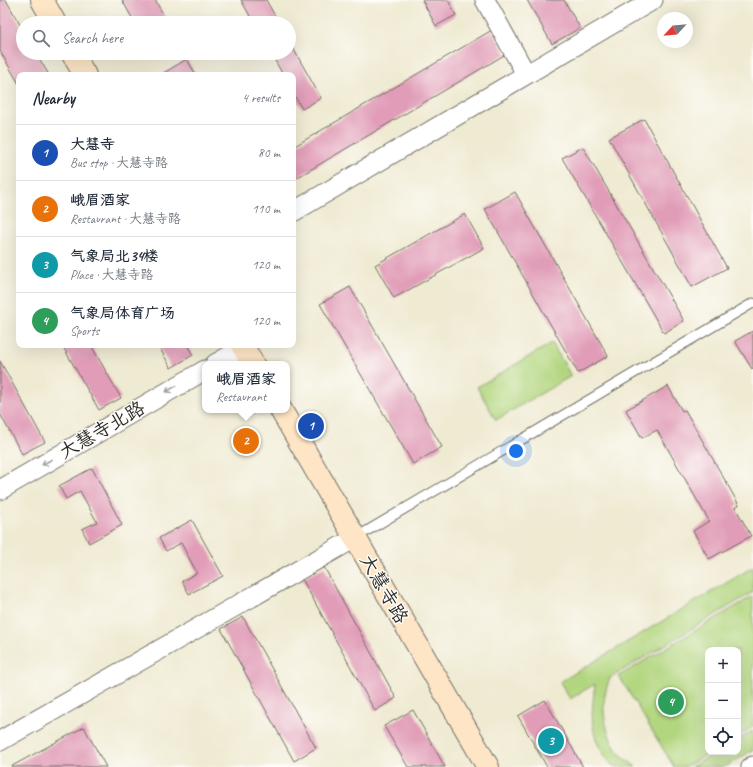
<!DOCTYPE html>
<html lang="en">
<head>
<meta charset="utf-8">
<style>
  body { margin:0; font-family:Caveat,"LXGW WenKai TC",sans-serif; background:#f2f2f3; color:#1f2937 }
  .controls { position:absolute; right:12px; bottom:12px; display:grid; overflow:hidden; border-radius:8px; box-shadow:0 4px 16px #0002 }
  .controls button { width:36px; height:36px; display:grid; place-items:center; padding:0; border:0; border-bottom:1px solid #e0e1e3; background:#fff; color:#1f2937; font:20px sans-serif }
  .compass { position:absolute; left:657px; top:12px; width:36px; height:36px; border-radius:50%; background:#fff; box-shadow:0 4px 16px #0002; rotate:244deg }
  .you { position:absolute; left:516px; top:451px; width:14px; height:14px; margin:-10px; border:3px solid #fff; border-radius:50%; background:#1a73e8; box-shadow:0 0 0 6px #1a73e833 }
  .badge { display:grid; place-items:center; width:26px; height:26px; border-radius:50%; background:#2563eb; color:#fff; font-size:13px; font-weight:700 }
  .pin { position:absolute; translate:-50% -50%; border:2px solid #fff; box-shadow:0 1px 4px #0006 }
  .popup { position:absolute; left:202px; top:361px; width:88px; height:52px; box-sizing:border-box; display:grid; place-content:center; border-radius:8px; background:#fff; filter:drop-shadow(0 1px 3px #0005); font-size:13px; white-space:nowrap; color:#747a83 }
  .popup b { font-size:15px; color:#1f2937 }
  .popup::after { content:''; position:absolute; left:50%; top:100%; margin-left:-8px; border:8px solid transparent; border-top-color:#fff }
  .list { margin:0; padding:0; list-style:none }
  h2 { display:flex; justify-content:space-between; align-items:center; height:52px; margin:0; padding:0 16px; font-size:17px }
  h2 small { font-size:13px; font-weight:400; color:#747a83 }
  .list li { display:grid; grid-template-columns:26px 1fr auto; gap:12px; align-items:center; box-sizing:border-box; height:56px; padding:0 16px; border-top:1px solid #e0e1e3 }
  .list b { display:block; font-size:15px; white-space:nowrap }
  .list p { margin:0; font-size:13px; white-space:nowrap; color:#747a83 }
  .list em { font-size:13px; font-style:normal; color:#747a83 }
  .icon { flex:none; width:22px; height:22px; fill:none; stroke:currentColor; stroke-width:2; stroke-linecap:round; stroke-linejoin:round }
  .map { position:relative; flex:none; width:753px; height:767px; overflow:hidden }
  .search { position:absolute; background:#fff; box-shadow:0 4px 16px #0002; left:16px; top:16px; width:280px; height:44px; display:flex; align-items:center; gap:10px; box-sizing:border-box; padding:0 14px; border-radius:22px; color:#747a83; font-size:15px }
  .panel { position:absolute; background:#fff; box-shadow:0 4px 16px #0002; left:16px; top:72px; width:280px; height:276px; border-radius:8px }
  .map>svg:first-child { display:block }
</style>
</head>
<body>
<div class="map">
<svg width="753" height="767" viewBox="0 0 753 767">
  <rect width="100%" height="100%" fill="#fdfcf7"/>
  <filter id="ink" filterUnits="userSpaceOnUse"><feTurbulence type="fractalNoise" baseFrequency=".025" numOctaves="2"/><feDisplacementMap in="SourceGraphic" scale="8" xChannelSelector="R" yChannelSelector="G"/><feConvolveMatrix kernelMatrix="1 2 1 2 8 2 1 2 1" color-interpolation-filters="sRGB"/></filter>
  <filter id="wash" filterUnits="userSpaceOnUse"><feTurbulence type="fractalNoise" baseFrequency=".012" numOctaves="4" result="noise"/><feDisplacementMap in="SourceGraphic" scale="16" xChannelSelector="R" yChannelSelector="G"/><feGaussianBlur stdDeviation="0.9" result="paint"/><feColorMatrix in="noise" values="0 0 0 0 0 0 0 0 0 0 0 0 0 0 0 0 0 1.4 0 .05"/><feComposite in="paint" operator="in"/></filter>
  <g filter="url(#wash)">
    <rect width="100%" height="100%" fill="#efead2"/>
    <!-- green -->
    <g fill="#b2d67f" stroke="#6e8055">
      <polygon points="552,343 571,376 496,420 477,387"/>
      <path d="M753 567V592L610 678C607 686 604 695 604 705 603 716 608 736 614 746 618 754 630 762 636 767H614C610 763 607 759 604 755 588 730 592 711 595 684L570 699 560 682Z"/>
      <polygon points="753,596 753,727 738,736 738,650 708,650 708,752 711,752 685,767 674,767 619,676"/>
      <polygon points="753,731 753,750 725,767 691,767 717,752 738,752 738,740"/>
    </g>
    <g id="blocks">
      <!-- building -->
      <g fill="#e19db8">
        <polygon points="0,0 6,0 23,30 23,53 36,53 49,75 19,75 19,84 0,51"/>
        <polygon points="122,0 155,0 168,23 135,23"/>
        <polygon points="241,0 266,0 279,23 254,23"/>
        <polygon points="422,0 448,0 456,15 436,26"/>
        <polygon points="527,0 564,0 580,28 552,44"/>
        <polygon points="492,30 506,54 293,180 293,147"/>
        <polygon points="289,41 321,98 302,109 293,93 293,75 283,75 271,53 289,53"/>
        <polygon points="187,59 196,75 163,75 162,74"/>
        <polygon points="644,119 727,268 692,287 609,138"/>
        <polygon points="583,147 684,321 664,333 562,158"/>
        <polygon points="515,192 608,356 578,373 485,209"/>
        <polygon points="465,214 484,248 394,298 375,265"/>
        <polygon points="350,287 442,447 413,464 320,304"/>
        <polygon points="753,331 753,368 752,369 735,341"/>
        <polygon points="62,345 91,345 121,398 99,410"/>
        <polygon points="158,345 187,345 193,355 171,368"/>
        <polygon points="0,361 45,442 22,454 0,414"/>
        <polygon points="668,386 682,411 685,410 739,505 735,507 751,536 709,559 693,531 709,521 657,430 642,438 626,410"/>
        <polygon points="92,468 122,525 89,543 82,529 97,522 80,491 66,499 59,486"/>
        <polygon points="192,520 223,576 189,594 182,581 197,573 181,543 166,551 159,538"/>
        <polygon points="324,567 396,698 375,711 302,579"/>
        <polygon points="243,617 316,748 294,761 221,629"/>
        <polygon points="545,700 583,767 547,767 518,716"/>
        <polygon points="413,710 445,767 408,767 384,726"/>
        <polygon points="84,727 106,767 12,767 12,766"/>
      </g>
    </g>
  </g>
  <g filter="url(#ink)">
    <use href="#blocks" fill-opacity="0" stroke="#706e65" stroke-width="1"/>
    <g fill="none" stroke-linecap="round" stroke-linejoin="round">
      <defs>
        <polyline id="lane" points="355,538 753,303"/>
        <g id="street">
          <polyline points="485,0 526,74"/>
          <polyline points="293,212 653,0"/>
          <polyline points="215,364 243,348"/>
          <polyline points="0,490 205,370"/>
          <polyline points="0,741 355,538"/>
          <polyline points="751,767 753,766"/>
        </g>
        <g id="secondary">
          <polyline points="42,0 55,23"/>
          <polyline points="72,53 85,75"/>
          <polyline points="242,345 253,364"/>
          <polyline points="281,410 488,767"/>
        </g>
      </defs>
      <!-- lane casing -->
      <use href="#lane" stroke="#706e65" stroke-width="11"/>
      <!-- street casing -->
      <use href="#street" stroke="#706e65" stroke-width="21"/>
      <!-- secondary casing -->
      <use href="#secondary" stroke="#706e65" stroke-width="24"/>
      <!-- lane -->
      <use href="#lane" stroke="#fff" stroke-width="9"/>
      <!-- street -->
      <use href="#street" stroke="#fff" stroke-width="19"/>
      <!-- secondary -->
      <use href="#secondary" stroke="#fde5c5" stroke-width="22"/>
    </g>
    <!-- one-way arrows -->
    <defs><path id="oneway-shaft" d="M-6 0H5M1.5-3L5.5 0L1.5 3" fill="none" stroke-width="1.6" stroke-linecap="round" stroke-linejoin="round"/></defs>
    <g stroke="#a0a0a0">
      <use href="#oneway-shaft" transform="translate(171 389) rotate(150)"/>
      <use href="#oneway-shaft" transform="translate(47 462) rotate(150)"/>
    </g>
  </g>
  <g text-anchor="middle" dominant-baseline="central" stroke-width="3" stroke-linejoin="round" paint-order="stroke">
    <!-- street labels -->
    <g font-size="19" fill="#2b2b2b" stroke="#fdfcf7">
      <text transform="translate(102 430) rotate(-30)">大慧寺北路</text>
      <text transform="translate(384 589) rotate(60)">大慧寺路</text>
    </g>
  </g>
</svg>
<div class="controls">
<button>+</button>
<button>−</button>
<button><svg class="icon" aria-label="locate" viewBox="0 0 24 24"><circle cx="12" cy="12" r="6"/><path d="M12 2v4M12 18v4M2 12h4M18 12h4"/></svg></button>
</div>
<svg class="compass" viewBox="-18 -18 36 36"><path d="M0-13l5 13h-10z" fill="#e53935"/><path d="M0 13l5-13h-10z" fill="#747a83"/></svg>
<div class="you"></div>
<div class="pin badge" style="left:311px;top:426px;background:#1a4fb4">1</div>
<div class="pin badge" style="left:246px;top:441px;background:#e8710a">2</div>
<div class="popup"><b>峨眉酒家</b>Restaurant</div>
<div class="pin badge" style="left:551px;top:741px;background:#0f9aa8">3</div>
<div class="pin badge" style="left:671px;top:702px;background:#2e9e5b">4</div>
<div class="search"><svg class="icon" aria-label="search" viewBox="0 0 24 24"><circle cx="10" cy="10" r="6"/><path d="M15 15l6 6"/></svg>Search here</div>
<section class="panel">
<h2>Nearby<small>4 results</small></h2>
<ul class="list">
<li><span class="badge" style="background:#1a4fb4">1</span><div><b>大慧寺</b><p>Bus stop · 大慧寺路</p></div><em>80 m</em></li>
<li><span class="badge" style="background:#e8710a">2</span><div><b>峨眉酒家</b><p>Restaurant · 大慧寺路</p></div><em>110 m</em></li>
<li><span class="badge" style="background:#0f9aa8">3</span><div><b>气象局北34楼</b><p>Place · 大慧寺路</p></div><em>120 m</em></li>
<li><span class="badge" style="background:#2e9e5b">4</span><div><b>气象局体育广场</b><p>Sports</p></div><em>120 m</em></li>
</ul>
</section>
</div>
</body>
</html>
